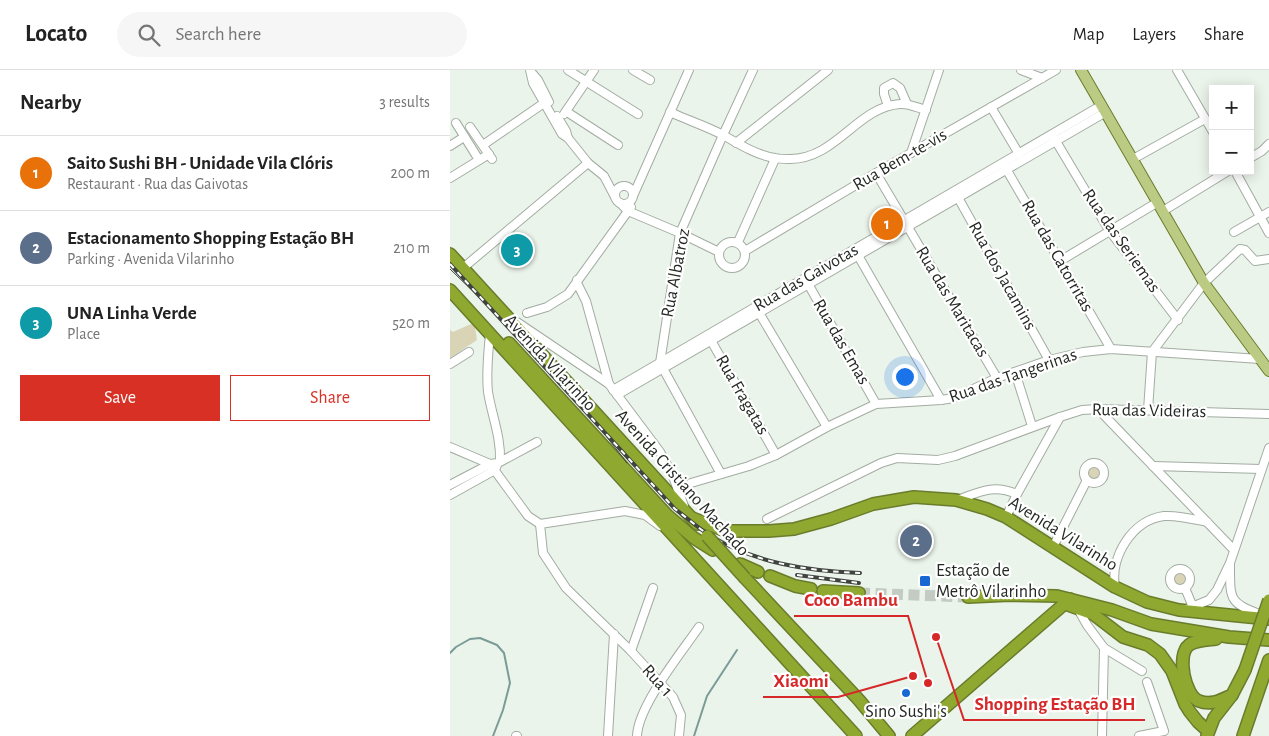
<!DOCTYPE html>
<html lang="en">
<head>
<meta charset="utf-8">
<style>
  body { margin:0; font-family:"Alegreya Sans",sans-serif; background:#f6f6f6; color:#222 }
  .controls { position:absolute; right:15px; top:15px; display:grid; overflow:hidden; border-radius:0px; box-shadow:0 2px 12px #0003 }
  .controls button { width:45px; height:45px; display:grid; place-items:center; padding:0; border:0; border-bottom:1px solid #e0e0e0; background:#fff; color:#222; font:25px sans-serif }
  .you { position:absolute; left:454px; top:306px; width:18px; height:18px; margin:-12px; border:4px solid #fff; border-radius:50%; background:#1a73e8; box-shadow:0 0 0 8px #1a73e833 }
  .badge { display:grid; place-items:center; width:32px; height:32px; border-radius:50%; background:#d93025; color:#fff; font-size:16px; font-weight:700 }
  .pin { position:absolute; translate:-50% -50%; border:2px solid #fff; box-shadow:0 1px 5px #0006 }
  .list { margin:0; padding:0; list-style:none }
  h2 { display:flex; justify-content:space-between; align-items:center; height:65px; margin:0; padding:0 20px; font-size:21px }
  h2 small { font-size:16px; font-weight:400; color:#767676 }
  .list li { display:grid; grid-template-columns:32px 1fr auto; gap:15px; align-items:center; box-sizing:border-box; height:75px; padding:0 20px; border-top:1px solid #e0e0e0 }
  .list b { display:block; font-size:19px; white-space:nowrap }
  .list p { margin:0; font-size:16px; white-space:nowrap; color:#767676 }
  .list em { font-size:16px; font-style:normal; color:#767676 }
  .actions { display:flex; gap:10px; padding:15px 20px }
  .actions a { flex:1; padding:11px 0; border:1px solid #d93025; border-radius:0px; text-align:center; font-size:18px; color:#d93025 }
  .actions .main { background:#d93025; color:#fff }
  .icon { flex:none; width:28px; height:28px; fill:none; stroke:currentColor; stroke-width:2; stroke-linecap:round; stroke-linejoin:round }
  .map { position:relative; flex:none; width:819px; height:666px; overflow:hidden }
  header { display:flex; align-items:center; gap:30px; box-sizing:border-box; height:70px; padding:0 25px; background:#fff; border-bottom:1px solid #e0e0e0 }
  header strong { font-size:24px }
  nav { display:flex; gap:28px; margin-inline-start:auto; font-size:18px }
  .search { width:350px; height:45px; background:#f6f6f6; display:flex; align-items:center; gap:12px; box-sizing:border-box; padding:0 18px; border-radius:28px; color:#767676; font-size:19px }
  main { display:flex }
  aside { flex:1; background:#fff }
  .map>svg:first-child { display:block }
</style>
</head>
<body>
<header>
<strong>Locato</strong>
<div class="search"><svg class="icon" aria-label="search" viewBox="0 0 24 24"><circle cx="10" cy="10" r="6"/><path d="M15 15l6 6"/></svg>Search here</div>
<nav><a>Map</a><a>Layers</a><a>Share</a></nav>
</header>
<main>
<aside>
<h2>Nearby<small>3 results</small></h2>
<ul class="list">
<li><span class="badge" style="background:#e8710a">1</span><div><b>Saito Sushi BH - Unidade Vila Clóris</b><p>Restaurant · Rua das Gaivotas</p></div><em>200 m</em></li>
<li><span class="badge" style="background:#5c6f8a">2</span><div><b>Estacionamento Shopping Estação BH</b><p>Parking · Avenida Vilarinho</p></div><em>210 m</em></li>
<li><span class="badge" style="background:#0f9aa8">3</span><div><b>UNA Linha Verde</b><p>Place</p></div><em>520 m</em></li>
</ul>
<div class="actions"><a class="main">Save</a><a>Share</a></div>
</aside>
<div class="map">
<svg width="819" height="666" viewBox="0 0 819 666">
  <rect width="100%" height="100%" fill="#ebf4ea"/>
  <!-- green -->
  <g fill="#dad4b6">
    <polygon points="21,254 25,256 27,270 0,288 0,260 3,262"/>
    <circle cx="644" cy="403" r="8"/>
    <circle cx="730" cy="509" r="8"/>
  </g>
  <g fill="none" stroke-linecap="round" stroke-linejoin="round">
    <!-- stream -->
    <g stroke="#7a9b97" stroke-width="2">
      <polyline points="0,583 6,577 20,569 30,568 47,575 54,583 60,613 53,640 43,666"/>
      <polyline points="244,666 257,626 287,580"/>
    </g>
    <!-- highway-tunnel -->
    <polyline stroke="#c3cbc3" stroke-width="11" stroke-dasharray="11 5.5" stroke-linecap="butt" points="409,523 518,527"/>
    <defs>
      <g id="minor">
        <polyline points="80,0 83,13 112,64 118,68 138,93 154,106 165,127"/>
        <polyline points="118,0 188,44"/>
        <polyline points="183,0 200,10"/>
        <polyline points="571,0 592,8"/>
        <polyline points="727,0 763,62"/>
        <polyline points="82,3 88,10 99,32"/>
        <polyline points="438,36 434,24 434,18 443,13 450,18 457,34"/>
        <polyline points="541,37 569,84"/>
        <polyline points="117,42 168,75"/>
        <path d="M220 42C237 50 256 56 273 65 289 74 306 85 325 88 329 89 335 89 340 89 386 89 407 37 450 34 458 33 468 38 476 40"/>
        <polyline points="114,44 144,0"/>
        <polyline points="107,46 116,61 118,68"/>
        <polyline points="6,53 29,90"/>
        <polyline points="20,57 42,89"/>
        <polyline points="604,68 659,160 728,250"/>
        <polyline points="286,73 378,0"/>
        <polyline points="33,75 94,33"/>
        <polyline points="0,76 14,67"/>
        <polyline points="461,83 489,0"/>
        <polyline points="800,88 812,81 819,74"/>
        <polyline points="683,89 755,49"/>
        <polyline points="555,97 661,279"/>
        <polyline points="785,101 819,163"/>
        <polyline points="426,103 547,308"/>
        <polyline points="0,108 39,84"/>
        <circle cx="174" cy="125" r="9"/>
        <polyline points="506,124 599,290"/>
        <polyline points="183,126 239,0"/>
        <polyline points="170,133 178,141 230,163 269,182"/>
        <polyline points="713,141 778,101"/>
        <polyline points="784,162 819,142"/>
        <circle cx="282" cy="185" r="13"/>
        <polyline points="288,172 325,89"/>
        <polyline points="295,181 426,103 606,0"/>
        <polyline points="406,182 491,330"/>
        <polyline points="610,191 708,132"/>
        <polyline points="13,198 138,93"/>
        <polyline points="127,210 127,213 136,231 159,314 210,382 222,404 234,436"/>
        <polyline points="357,212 426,334"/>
        <polyline points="308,241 377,357"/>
        <polyline points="77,243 97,237 118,224 181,137"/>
        <polyline points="67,252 159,314"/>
        <path d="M40 264C38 284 36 303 38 322 42 346 51 367 50 391"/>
        <polyline points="259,267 326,385"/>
        <polyline points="702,282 754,213 790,179 795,180 805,191 819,189"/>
        <polyline points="0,294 19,282"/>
        <polyline points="565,302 582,356"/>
        <polyline points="163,320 652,35"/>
        <polyline points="167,325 656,42"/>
        <polyline points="648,339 783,479"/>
        <polyline points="698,340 702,282"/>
        <polyline points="0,377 40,394 78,446 90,454"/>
        <circle cx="644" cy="403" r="10"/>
        <polyline points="703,396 811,399"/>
        <polyline points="271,404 210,293 230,163 273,65 303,0"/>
        <polyline points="241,413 299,396 326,385 377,357 426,334 491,330 504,328 547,308 599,290 633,282 661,279 810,289"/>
        <polyline points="0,415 40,394 48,393 87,372"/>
        <polyline points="0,425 45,400 47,395"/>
        <path d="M507 430C530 422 542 414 567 424"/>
        <polyline points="556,447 567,424 610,347"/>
        <polyline points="317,449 431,393 447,388 488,390 505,386 610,347 632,340 648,339 819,344"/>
        <polyline points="90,454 93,483 116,518 181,581 223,627 231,645 229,666"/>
        <polyline points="90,454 175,441 195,445 210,456"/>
        <polyline points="603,477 637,410"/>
        <path d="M780 495C780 530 779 533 812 545"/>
        <circle cx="730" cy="509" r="10"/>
        <path d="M665 517C660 487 682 450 714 446 728 445 743 449 757 452"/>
        <polyline points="735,518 743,537"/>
        <polyline points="628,539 637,555 654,578 692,601"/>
        <polyline points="737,539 759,530 767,520 780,493 819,378"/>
        <polyline points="181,581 203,518"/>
        <polyline points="66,666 67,666"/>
        <polyline points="158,666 164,564"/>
        <path d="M187 666C188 636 231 583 249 557"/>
        <polyline points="652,666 654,578"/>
        <polyline points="689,666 714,661 697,612"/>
      </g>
      <polyline id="major" points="631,0 754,213 819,301"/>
      <g id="highway">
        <polyline points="0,184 247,454"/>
        <polyline points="0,220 406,666"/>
        <polyline points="59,273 217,445 244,468 263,480"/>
        <polyline points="242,448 276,461 319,461 344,459 381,449 423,434 464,427 506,430 537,439 556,447 665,517 697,532 729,540 819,549"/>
        <polyline points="290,494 308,502"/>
        <polyline points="320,506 345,516 361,519"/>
        <polyline points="295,508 409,630 439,666"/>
        <polyline points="373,521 409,523"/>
        <polyline points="518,527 560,525 607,526 662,540 701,554 779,567 819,570"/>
        <polyline points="618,535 643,544 673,567 698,575 710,584 722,601 735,634 740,642 748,652 758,661"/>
        <path d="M766 569C757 570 746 570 739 575 726 585 735 626 749 631 761 636 771 630 782 625"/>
        <polyline points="462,666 620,529"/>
        <polyline points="757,666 764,648 782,625 795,600"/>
        <polyline points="793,666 819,590"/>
      </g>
    </defs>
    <!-- minor casing -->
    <use href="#minor" stroke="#a3aca2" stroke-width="10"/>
    <!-- major casing -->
    <use href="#major" stroke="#6a7c2c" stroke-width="12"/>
    <!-- highway casing -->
    <use href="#highway" stroke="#6a7c2c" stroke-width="14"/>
    <!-- minor -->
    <use href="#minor" stroke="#fff" stroke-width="8"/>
    <!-- major -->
    <use href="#major" stroke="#bccb83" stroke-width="10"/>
    <!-- highway -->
    <use href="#highway" stroke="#8fa830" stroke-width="11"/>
    <!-- tram -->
    <g stroke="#3f443f" stroke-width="1">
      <polyline points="0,199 37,235"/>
      <polyline points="146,353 177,393"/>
    </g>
    <defs>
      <g id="rail">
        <path d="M0 194 225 439C236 447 247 457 259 465 305 493 356 501 410 503"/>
        <polyline points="347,505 409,513"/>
      </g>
    </defs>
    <!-- rail casing -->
    <use href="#rail" stroke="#3f443f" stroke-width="4"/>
    <!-- rail -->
    <use href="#rail" stroke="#fff" stroke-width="2" stroke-dasharray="5.5" stroke-linecap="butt"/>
    <defs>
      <g id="highway-bridge">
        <polyline points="257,466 295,508"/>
        <polyline points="795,600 819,530"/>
      </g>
    </defs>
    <!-- highway-bridge casing -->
    <use href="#highway-bridge" stroke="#6a7c2c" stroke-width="14" stroke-linecap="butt"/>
    <!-- highway-bridge -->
    <use href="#highway-bridge" stroke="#8fa830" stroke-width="11"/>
  </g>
  <!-- markers -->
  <g fill="#1868d3" stroke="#fff" stroke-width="2">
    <rect x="469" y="505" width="12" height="12" rx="2.5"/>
    <circle cx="456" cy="623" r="5"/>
  </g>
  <g text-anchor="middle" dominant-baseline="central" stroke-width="4.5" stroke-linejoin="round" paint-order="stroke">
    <!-- street labels -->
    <g font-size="18" fill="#252925" stroke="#fff">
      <text transform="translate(450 90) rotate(-30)">Rua Bem-te-vis</text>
      <text transform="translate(671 171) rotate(55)">Rua das Seriemas</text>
      <text transform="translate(607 186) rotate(60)">Rua das Catorritas</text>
      <text transform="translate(226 203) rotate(-79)">Rua Albatroz</text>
      <text transform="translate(552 206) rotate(61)">Rua dos Jacamins</text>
      <text transform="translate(356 208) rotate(-30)">Rua das Gaivotas</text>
      <text transform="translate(502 232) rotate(59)">Rua das Maritacas</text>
      <text transform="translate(391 272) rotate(60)">Rua das Emas</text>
      <text transform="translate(100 293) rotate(47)">Avenida Vilarinho</text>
      <text transform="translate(563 306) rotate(-19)">Rua das Tangerinas</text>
      <text transform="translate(292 325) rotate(60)">Rua Fragatas</text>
      <text transform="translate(699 341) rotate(1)">Rua das Videiras</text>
      <text transform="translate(232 413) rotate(48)">Avenida Cristiano Machado</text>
      <text transform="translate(613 464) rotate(32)">Avenida Vilarinho</text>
      <text transform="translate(207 611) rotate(48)">Rua 1</text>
    </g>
    <!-- poi labels -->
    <g font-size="18" fill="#252925" stroke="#fff" text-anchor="start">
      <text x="486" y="501">Estação de<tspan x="486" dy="21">Metrô Vilarinho</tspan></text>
      <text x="456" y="642" text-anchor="middle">Sino Sushi's</text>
    </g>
  </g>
  <!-- callouts -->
  <path fill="none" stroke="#d62828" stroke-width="2" d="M478 613L458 546H344M463 606L388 627H313M486 567L514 650H695"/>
  <g fill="#d62828" stroke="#fff" stroke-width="2">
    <circle cx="478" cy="613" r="5"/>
    <circle cx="463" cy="606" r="5"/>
    <circle cx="486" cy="567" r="5"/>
  </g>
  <g font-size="19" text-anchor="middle" font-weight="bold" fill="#d62828" stroke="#fff" stroke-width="4.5" stroke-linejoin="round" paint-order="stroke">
    <text x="401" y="536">Coco Bambu</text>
    <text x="351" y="617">Xiaomi</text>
    <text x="605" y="640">Shopping Estação BH</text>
  </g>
</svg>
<div class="controls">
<button>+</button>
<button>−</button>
</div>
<div class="you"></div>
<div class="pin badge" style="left:437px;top:154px;background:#e8710a">1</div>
<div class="pin badge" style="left:466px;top:471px;background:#5c6f8a">2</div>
<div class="pin badge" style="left:67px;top:180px;background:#0f9aa8">3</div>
</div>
</main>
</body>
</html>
